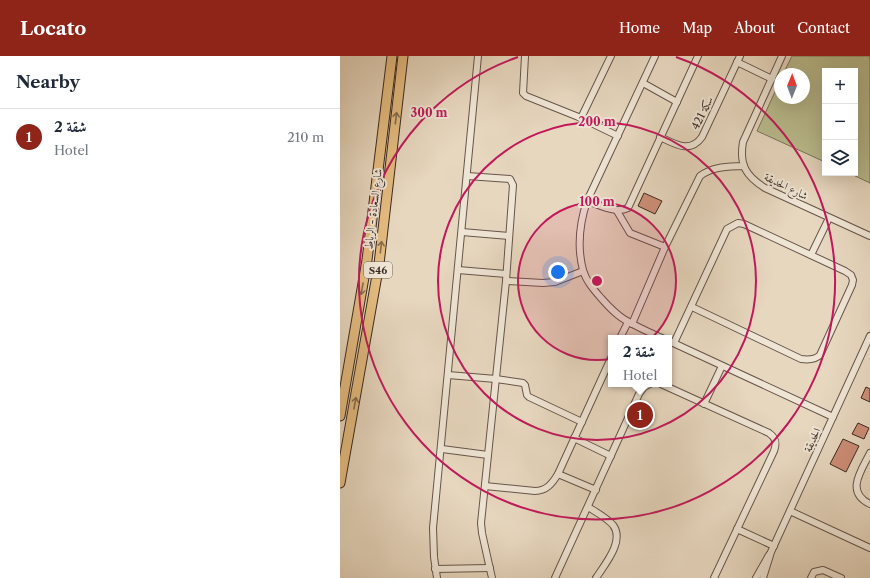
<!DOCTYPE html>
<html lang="en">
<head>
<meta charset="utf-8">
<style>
  body { margin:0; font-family:"Libre Caslon Text",Amiri,serif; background:#f2f2f3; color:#1f2937 }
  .controls { position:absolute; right:12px; top:12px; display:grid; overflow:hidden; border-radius:0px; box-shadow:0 4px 16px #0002 }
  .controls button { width:36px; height:36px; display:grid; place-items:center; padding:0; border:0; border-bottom:1px solid #e0e1e3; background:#fff; color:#1f2937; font:20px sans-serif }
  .compass { position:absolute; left:434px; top:12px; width:36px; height:36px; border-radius:50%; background:#fff; box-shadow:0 4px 16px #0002; rotate:1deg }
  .you { position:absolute; left:218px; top:216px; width:14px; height:14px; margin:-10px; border:3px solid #fff; border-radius:50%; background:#1a73e8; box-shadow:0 0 0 6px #1a73e833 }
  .badge { display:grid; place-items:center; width:26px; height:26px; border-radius:50%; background:#8f2418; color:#fff; font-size:13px; font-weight:700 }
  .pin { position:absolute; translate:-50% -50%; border:2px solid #fff; box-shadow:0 1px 4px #0006 }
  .popup { position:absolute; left:268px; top:279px; width:64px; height:52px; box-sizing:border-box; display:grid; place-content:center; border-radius:0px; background:#fff; filter:drop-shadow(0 1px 3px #0005); font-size:13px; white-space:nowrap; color:#747a83 }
  .popup b { font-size:15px; color:#1f2937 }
  .popup::after { content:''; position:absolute; left:50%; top:100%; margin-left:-8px; border:8px solid transparent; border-top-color:#fff }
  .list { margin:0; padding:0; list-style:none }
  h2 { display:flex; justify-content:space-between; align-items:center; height:52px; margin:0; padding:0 16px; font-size:17px }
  h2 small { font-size:13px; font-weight:400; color:#747a83 }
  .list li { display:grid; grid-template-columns:26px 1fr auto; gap:12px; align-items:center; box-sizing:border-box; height:56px; padding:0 16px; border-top:1px solid #e0e1e3 }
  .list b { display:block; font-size:15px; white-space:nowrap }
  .list p { margin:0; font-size:13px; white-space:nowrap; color:#747a83 }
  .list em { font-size:13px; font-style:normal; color:#747a83 }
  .icon { flex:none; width:22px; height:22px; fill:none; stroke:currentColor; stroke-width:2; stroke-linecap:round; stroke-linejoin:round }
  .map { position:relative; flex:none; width:530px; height:522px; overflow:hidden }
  header { display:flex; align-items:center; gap:24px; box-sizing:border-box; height:56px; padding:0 20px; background:#8f2418; color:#fff }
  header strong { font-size:19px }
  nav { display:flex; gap:22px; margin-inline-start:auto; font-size:14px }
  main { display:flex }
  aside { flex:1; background:#fff }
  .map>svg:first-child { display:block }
</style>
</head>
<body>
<header>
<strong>Locato</strong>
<nav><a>Home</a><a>Map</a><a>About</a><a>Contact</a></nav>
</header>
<main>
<aside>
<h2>Nearby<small></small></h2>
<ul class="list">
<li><span class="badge">1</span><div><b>شقة 2</b><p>Hotel</p></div><em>210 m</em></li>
</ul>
</aside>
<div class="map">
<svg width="530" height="522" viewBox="0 0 530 522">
  <rect width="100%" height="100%" fill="#e7d7bf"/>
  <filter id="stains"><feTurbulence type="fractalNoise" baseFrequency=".005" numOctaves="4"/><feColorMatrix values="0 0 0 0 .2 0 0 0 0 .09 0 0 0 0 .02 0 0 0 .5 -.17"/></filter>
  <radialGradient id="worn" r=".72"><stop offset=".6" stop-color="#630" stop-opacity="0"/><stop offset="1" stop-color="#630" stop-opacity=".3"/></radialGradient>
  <!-- green -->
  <polygon fill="#babd8f" stroke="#7a7459" points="452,0 530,0 530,127 509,117 515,117 515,15 485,15 485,106 417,75 440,25 440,42 464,42 464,18 443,18"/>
  <!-- building -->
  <g fill="#cd8f78" stroke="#3b2a23">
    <polygon points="304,137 322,145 315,158 298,150"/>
    <polygon points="526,331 530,333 530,346 521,342"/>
    <polygon points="518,367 529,372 524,383 512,378"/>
    <polygon points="503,383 519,390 506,416 490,408"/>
  </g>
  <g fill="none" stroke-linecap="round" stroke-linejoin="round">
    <defs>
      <g id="minor">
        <polyline points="185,0 183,37 186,40 241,62 278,80"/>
        <path d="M315 0 247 145C240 166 237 191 243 214 246 225 254 234 261 242 269 251 278 261 289 266 299 272 311 277 322 282"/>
        <path d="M442 0 403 86C399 109 406 120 425 132L530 180"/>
        <polyline points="397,6 432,23"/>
        <polyline points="303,27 337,46"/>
        <polyline points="241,62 271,0"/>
        <path d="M320 81C335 88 350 98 362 81L400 0"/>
        <polyline points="127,120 170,123 173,129 166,225 141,467 142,477 152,522"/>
        <path d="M247 145C260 149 275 158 288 152L358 0"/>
        <polyline points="277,155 290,177 325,191"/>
        <polyline points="122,176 169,180"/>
        <polyline points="471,199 489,162"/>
        <polyline points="118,214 166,218"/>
        <polyline points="166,225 203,227 215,226 243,215"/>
        <path d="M292 268 325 191 360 120C374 110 387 111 404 110"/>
        <polyline points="280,282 288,266"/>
        <polyline points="329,285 493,361"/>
        <path d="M334 287 387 173 398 167 404 168 505 215 511 219 513 224 512 229 480 299C475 304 468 304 461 303L352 251"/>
        <polyline points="108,319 156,323 183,327 185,329 187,339 189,341 242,366"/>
        <path d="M321 328 429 377C436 382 437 387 434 395L374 522"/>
        <polyline points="364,348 382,310"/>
        <polyline points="234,382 271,400"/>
        <polyline points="102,393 148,399"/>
        <path d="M530 397C521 415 505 436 530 448"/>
        <polyline points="218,418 256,434"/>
        <path d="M145 430 195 435C206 435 212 428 218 418L271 302"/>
        <path d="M248 451C256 456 267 462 273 469 285 485 265 508 256 522"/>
        <polyline points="450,455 530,492"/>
        <polyline points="397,473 434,490"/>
        <polyline points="95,513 150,512"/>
        <polyline points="97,522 94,501 93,472 138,0"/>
        <polyline points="215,522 299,338 304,331 310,328"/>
        <polyline points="416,522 429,499"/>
        <polyline points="423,522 431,496 530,280"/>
        <polyline points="471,522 474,516 483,514 501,522"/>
      </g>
      <g id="highway">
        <polyline points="0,360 27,204 52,0"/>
        <polyline points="0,427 39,208 63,0"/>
      </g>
    </defs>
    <!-- minor casing -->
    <use href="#minor" stroke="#66554a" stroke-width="8"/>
    <!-- highway casing -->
    <use href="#highway" stroke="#3b2a23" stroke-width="11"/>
    <!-- minor -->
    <use href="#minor" stroke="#efe5d5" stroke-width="6"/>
    <!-- highway -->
    <use href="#highway" stroke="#e4bc80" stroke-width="9"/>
  </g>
  <!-- one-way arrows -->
  <defs><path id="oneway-shaft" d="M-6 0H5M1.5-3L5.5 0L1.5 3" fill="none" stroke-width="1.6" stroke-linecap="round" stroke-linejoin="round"/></defs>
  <g stroke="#876c4d">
    <use href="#oneway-shaft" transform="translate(56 62) rotate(-83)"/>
    <use href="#oneway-shaft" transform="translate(41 191) rotate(-83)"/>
    <use href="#oneway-shaft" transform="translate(22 233) rotate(100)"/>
    <use href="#oneway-shaft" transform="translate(15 347) rotate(-80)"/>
  </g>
  <!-- distance rings -->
  <circle cx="257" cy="225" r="79" fill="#c2185b" fill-opacity=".12"/>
  <g fill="none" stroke="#c2185b" stroke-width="2">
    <circle cx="257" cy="225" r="79"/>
    <circle cx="257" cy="225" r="159"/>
    <path d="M336 1A238 238 0 1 1 178 1"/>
  </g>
  <g text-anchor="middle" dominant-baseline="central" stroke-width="4" stroke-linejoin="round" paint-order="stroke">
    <!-- shield labels -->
    <rect fill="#efe5d5" stroke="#716258" stroke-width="1" x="24" y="206" width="28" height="16" rx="3"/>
    <g font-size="10" font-weight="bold" fill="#3b2a23">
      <text x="38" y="214">S46</text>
    </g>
    <!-- street labels -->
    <g font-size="11" fill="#3b2a23" stroke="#efe5d5">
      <text transform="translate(362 57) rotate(-64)">سكة 421</text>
      <text transform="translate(446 130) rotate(26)">شارع الحديقة</text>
      <text transform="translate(33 153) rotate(-83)">شارع السعادة - الرباط</text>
      <text transform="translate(472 384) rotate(-65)">الحديقة</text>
    </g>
  </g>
  <circle cx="257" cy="225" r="6" fill="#c2185b" stroke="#efe5d5" stroke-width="2"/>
  <g font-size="12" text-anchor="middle" font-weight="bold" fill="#c2185b" stroke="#efe5d5" stroke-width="4" stroke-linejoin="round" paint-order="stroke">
    <text x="89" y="61">300 m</text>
    <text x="257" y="70">200 m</text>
    <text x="257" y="150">100 m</text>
  </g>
  <rect width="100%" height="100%" filter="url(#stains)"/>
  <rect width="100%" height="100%" fill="url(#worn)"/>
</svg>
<div class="controls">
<button>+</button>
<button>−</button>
<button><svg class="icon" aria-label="layers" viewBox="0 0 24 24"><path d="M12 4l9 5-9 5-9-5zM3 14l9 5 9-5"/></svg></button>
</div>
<svg class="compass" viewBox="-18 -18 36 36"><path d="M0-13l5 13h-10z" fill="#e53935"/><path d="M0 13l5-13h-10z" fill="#747a83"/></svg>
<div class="you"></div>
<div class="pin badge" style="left:300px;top:359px">1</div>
<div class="popup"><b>شقة 2</b>Hotel</div>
</div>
</main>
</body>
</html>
